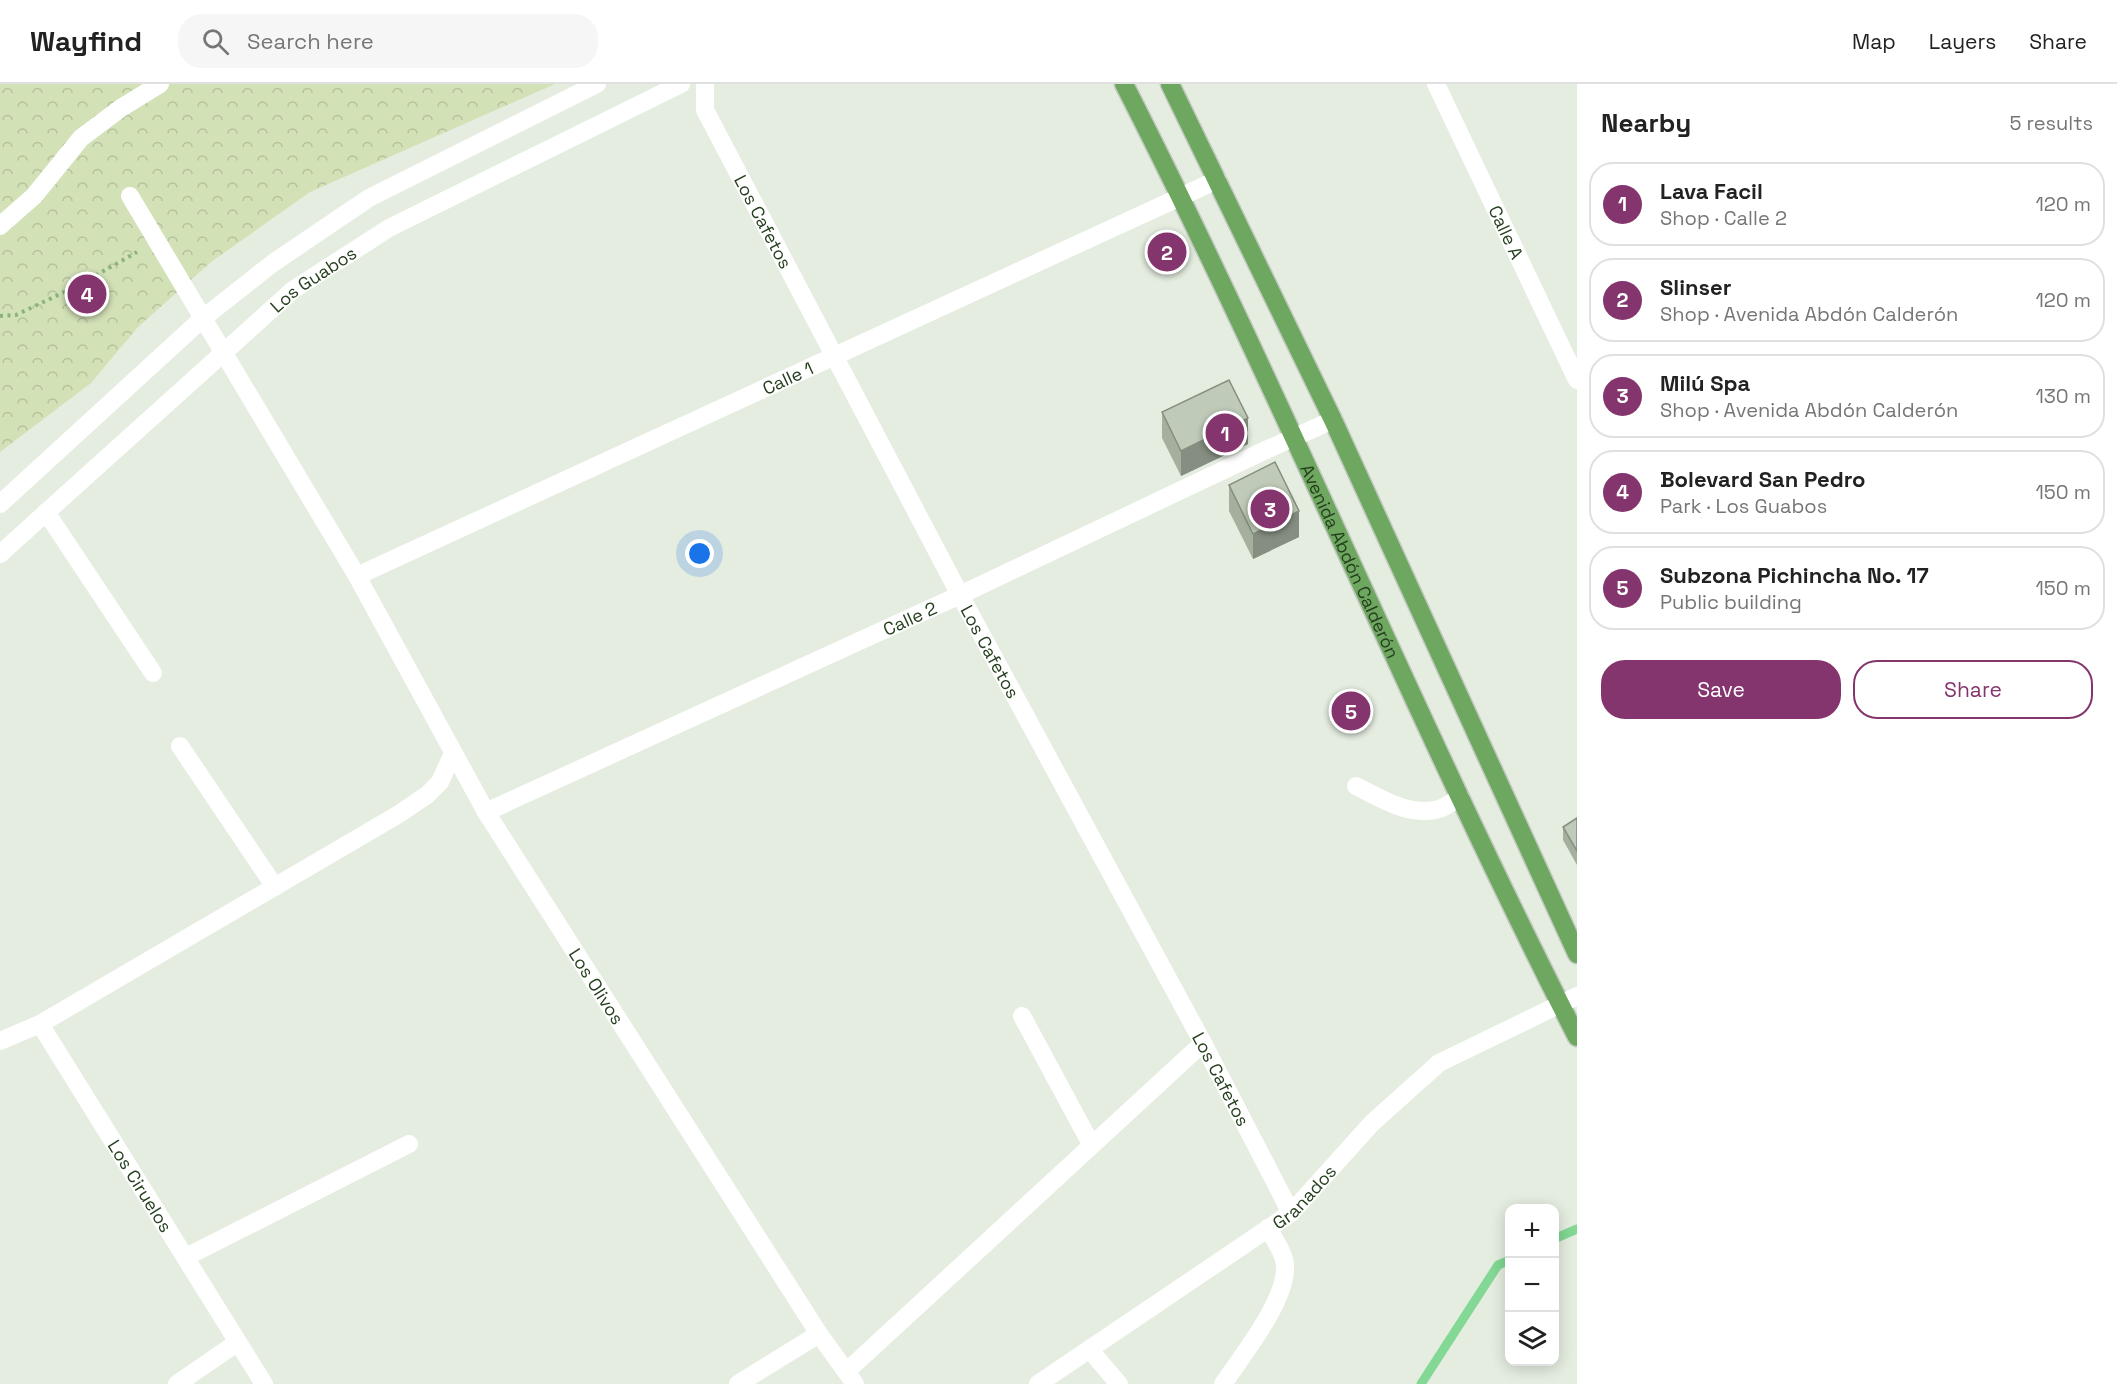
<!DOCTYPE html>
<html lang="en">
<head>
<meta charset="utf-8">
<style>
  body { margin:0; font-family:"Space Grotesk",sans-serif; background:#f6f6f6; color:#222 }
  .controls { position:absolute; right:18px; bottom:18px; display:grid; overflow:hidden; border-radius:12px; box-shadow:0 3px 15px #0003 }
  .controls button { width:54px; height:54px; display:grid; place-items:center; padding:0; border:0; border-bottom:2px solid #e0e0e0; background:#fff; color:#222; font:30px sans-serif }
  .you { position:absolute; left:700px; top:470px; width:21px; height:21px; margin:-15px; border:4px solid #fff; border-radius:50%; background:#1a73e8; box-shadow:0 0 0 9px #1a73e833 }
  .badge { display:grid; place-items:center; width:39px; height:39px; border-radius:50%; background:#85356d; color:#fff; font-size:20px; font-weight:700 }
  .pin { position:absolute; translate:-50% -50%; border:3px solid #fff; box-shadow:0 2px 6px #0006 }
  .list { margin:0; padding:0; list-style:none }
  h2 { display:flex; justify-content:space-between; align-items:center; height:78px; margin:0; padding:0 24px; font-size:26px }
  h2 small { font-size:20px; font-weight:400; color:#767676 }
  .list li { display:grid; grid-template-columns:39px 1fr auto; gap:18px; align-items:center; box-sizing:border-box; height:84px; margin:0 12px 12px; padding:0 12px; border:2px solid #e0e0e0; border-radius:24px }
  .list b { display:block; font-size:22px; white-space:nowrap }
  .list p { margin:0; font-size:20px; white-space:nowrap; color:#767676 }
  .list em { font-size:20px; font-style:normal; color:#767676 }
  .actions { display:flex; gap:12px; padding:18px 24px }
  .actions a { flex:1; padding:14px 0; border:2px solid #85356d; border-radius:24px; text-align:center; font-size:21px; color:#85356d }
  .actions .main { background:#85356d; color:#fff }
  .icon { flex:none; width:33px; height:33px; fill:none; stroke:currentColor; stroke-width:2; stroke-linecap:round; stroke-linejoin:round }
  .map { position:relative; flex:none; width:1577px; height:1300px; overflow:hidden }
  header { display:flex; align-items:center; gap:36px; box-sizing:border-box; height:84px; padding:0 30px; background:#fff; border-bottom:2px solid #e0e0e0 }
  header strong { font-size:28px }
  nav { display:flex; gap:33px; margin-inline-start:auto; font-size:21px }
  .search { width:420px; height:54px; background:#f6f6f6; display:flex; align-items:center; gap:15px; box-sizing:border-box; padding:0 21px; border-radius:24px; color:#767676; font-size:22px }
  main { display:flex }
  aside { flex:1; background:#fff }
  .map>svg:first-child { display:block }
</style>
</head>
<body>
<header>
<strong>Wayfind</strong>
<div class="search"><svg class="icon" aria-label="search" viewBox="0 0 24 24"><circle cx="10" cy="10" r="6"/><path d="M15 15l6 6"/></svg>Search here</div>
<nav><a>Map</a><a>Layers</a><a>Share</a></nav>
</header>
<main>
<div class="map">
<svg width="1577" height="1300" viewBox="0 0 1577 1300">
  <defs>
    <pattern id="park-crowns" width="20" height="18" patternUnits="userSpaceOnUse" patternTransform="scale(1.5)"><rect width="20" height="18" fill="#d3e1b7"/><path d="M2 6a3 3 0 1 1 6 0M12 15a3 3 0 1 1 6 0" fill="none" stroke="#b5c29d"/></pattern>
  </defs>
  <rect width="100%" height="100%" fill="#e5ede0"/>
  <!-- park -->
  <polygon fill="url(#park-crowns)" points="0,0 555,0 310,108 211,178 138,243 91,299 0,368"/>
  <g fill="none" stroke-linecap="round" stroke-linejoin="round">
    <!-- stream -->
    <g stroke="#82d894" stroke-width="9">
      <polyline points="1554,1155 1577,1145"/>
      <polyline points="1421,1300 1498,1181 1510,1176"/>
    </g>
    <defs>
      <g id="major">
        <path id="s9" d="M1124 0C1284 314 1417 640 1577 953"/>
        <polyline points="1170,0 1333,336 1577,870"/>
      </g>
    </defs>
    <!-- major casing -->
    <use href="#major" stroke="#c2c9c0" stroke-width="21"/>
    <!-- path -->
    <polyline stroke="#8bb47d" stroke-width="4" stroke-dasharray="3 4.5" stroke-linecap="butt" points="0,232 16,231 79,201 137,168"/>
    <!-- minor -->
    <g stroke="#fff" stroke-width="18">
      <path id="s1" d="M705 0V26L960 511 1203 959 1291 1129"/>
      <path id="s2" d="M1436 0 1577 296"/>
      <path id="s3" d="M130 112 357 492 486 728 819 1250 855 1300"/>
      <polyline points="0,142 34,112 81,54 121,24 160,0"/>
      <polyline points="0,420 202,235 273,179 369,114 597,0"/>
      <polyline points="46,428 153,589"/>
      <path id="s4" d="M0 470 293 206 389 144 681 0"/>
      <path id="s5" d="M357 492 1217 96"/>
      <polyline points="180,662 275,803"/>
      <path d="M1356 702C1381 715 1415 736 1444 723 1450 720 1455 716 1460 713"/>
      <path id="s6" d="M486 728 960 511 1268 365 1333 336"/>
      <polyline points="1022,932 1091,1060"/>
      <polyline points="40,940 399,730 427,711 440,698 453,669"/>
      <path id="s7" d="M0 957 40 940 264 1300"/>
      <polyline points="186,1173 409,1060"/>
      <polyline points="1089,1265 1119,1300"/>
      <polyline points="847,1287 1203,959"/>
      <polyline points="177,1300 238,1258"/>
      <polyline points="738,1300 819,1250"/>
      <path id="s8" d="M1038 1300 1291 1129 1372 1039 1439 979 1577 912"/>
      <path d="M1223 1300C1242 1272 1287 1216 1285 1182 1285 1170 1274 1155 1268 1144"/>
    </g>
    <!-- major -->
    <use href="#major" stroke="#6ea760" stroke-width="18"/>
  </g>
  <!-- wall -->
  <g fill="#a4af9e">
    <polygon points="1155,157 1179,172 1163,180 1155,164"/>
    <polygon points="1162,328 1248,360 1181,392 1162,354"/>
    <polygon points="1229,401 1299,453 1253,475 1229,427"/>
    <polygon points="1577,734 1577,781 1563,756 1563,743"/>
  </g>
  <!-- shaded-wall -->
  <g fill="#868e81">
    <polygon points="1179,165 1179,172 1163,180 1163,173"/>
    <polygon points="1248,334 1248,360 1181,392 1181,367"/>
    <polygon points="1299,427 1299,453 1253,475 1253,450"/>
  </g>
  <!-- building -->
  <g fill="#bfcbb8" stroke="#868e81" stroke-width="1.5">
    <polygon points="1162,153 1170,155 1175,158 1179,165 1163,173 1155,157"/>
    <polygon points="1229,296 1248,334 1181,367 1162,328"/>
    <polygon points="1275,378 1299,427 1253,450 1229,401"/>
    <polygon points="1577,734 1577,767 1563,743"/>
  </g>
  <g text-anchor="middle" dominant-baseline="central" stroke-width="4.5" stroke-linejoin="round" paint-order="stroke">
    <!-- street labels -->
    <g font-size="18" fill="#263f1f" stroke="#f5f9f1">
      <text stroke="none"><textPath href="#s1" startOffset="152">Los Cafetos</textPath></text>
      <text stroke="none"><textPath href="#s2" startOffset="164">Calle A</textPath></text>
      <text stroke="none"><textPath href="#s4" startOffset="417">Los Guabos</textPath></text>
      <text stroke="none"><textPath href="#s5" startOffset="474">Calle 1</textPath></text>
      <text stroke="none"><textPath href="#s9" startOffset="528">Avenida Abdón Calderón</textPath></text>
      <text stroke="none"><textPath href="#s6" startOffset="466">Calle 2</textPath></text>
      <text stroke="none"><textPath href="#s1" startOffset="638">Los Cafetos</textPath></text>
      <text stroke="none"><textPath href="#s3" startOffset="918">Los Olivos</textPath></text>
      <text stroke="none"><textPath href="#s1" startOffset="1124">Los Cafetos</textPath></text>
      <text stroke="none"><textPath href="#s7" startOffset="234">Los Ciruelos</textPath></text>
      <text stroke="none"><textPath href="#s8" startOffset="326">Granados</textPath></text>
    </g>
  </g>
</svg>
<div class="controls">
<button>+</button>
<button>−</button>
<button><svg class="icon" aria-label="layers" viewBox="0 0 24 24"><path d="M12 4l9 5-9 5-9-5zM3 14l9 5 9-5"/></svg></button>
</div>
<div class="you"></div>
<div class="pin badge" style="left:1225px;top:349px">1</div>
<div class="pin badge" style="left:1167px;top:168px">2</div>
<div class="pin badge" style="left:1270px;top:425px">3</div>
<div class="pin badge" style="left:87px;top:210px">4</div>
<div class="pin badge" style="left:1351px;top:627px">5</div>
</div>
<aside>
<h2>Nearby<small>5 results</small></h2>
<ul class="list">
<li><span class="badge">1</span><div><b>Lava Facil</b><p>Shop · Calle 2</p></div><em>120 m</em></li>
<li><span class="badge">2</span><div><b>Slinser</b><p>Shop · Avenida Abdón Calderón</p></div><em>120 m</em></li>
<li><span class="badge">3</span><div><b>Milú Spa</b><p>Shop · Avenida Abdón Calderón</p></div><em>130 m</em></li>
<li><span class="badge">4</span><div><b>Bolevard San Pedro</b><p>Park · Los Guabos</p></div><em>150 m</em></li>
<li><span class="badge">5</span><div><b>Subzona Pichincha No. 17</b><p>Public building</p></div><em>150 m</em></li>
</ul>
<div class="actions"><a class="main">Save</a><a>Share</a></div>
</aside>
</main>
</body>
</html>
